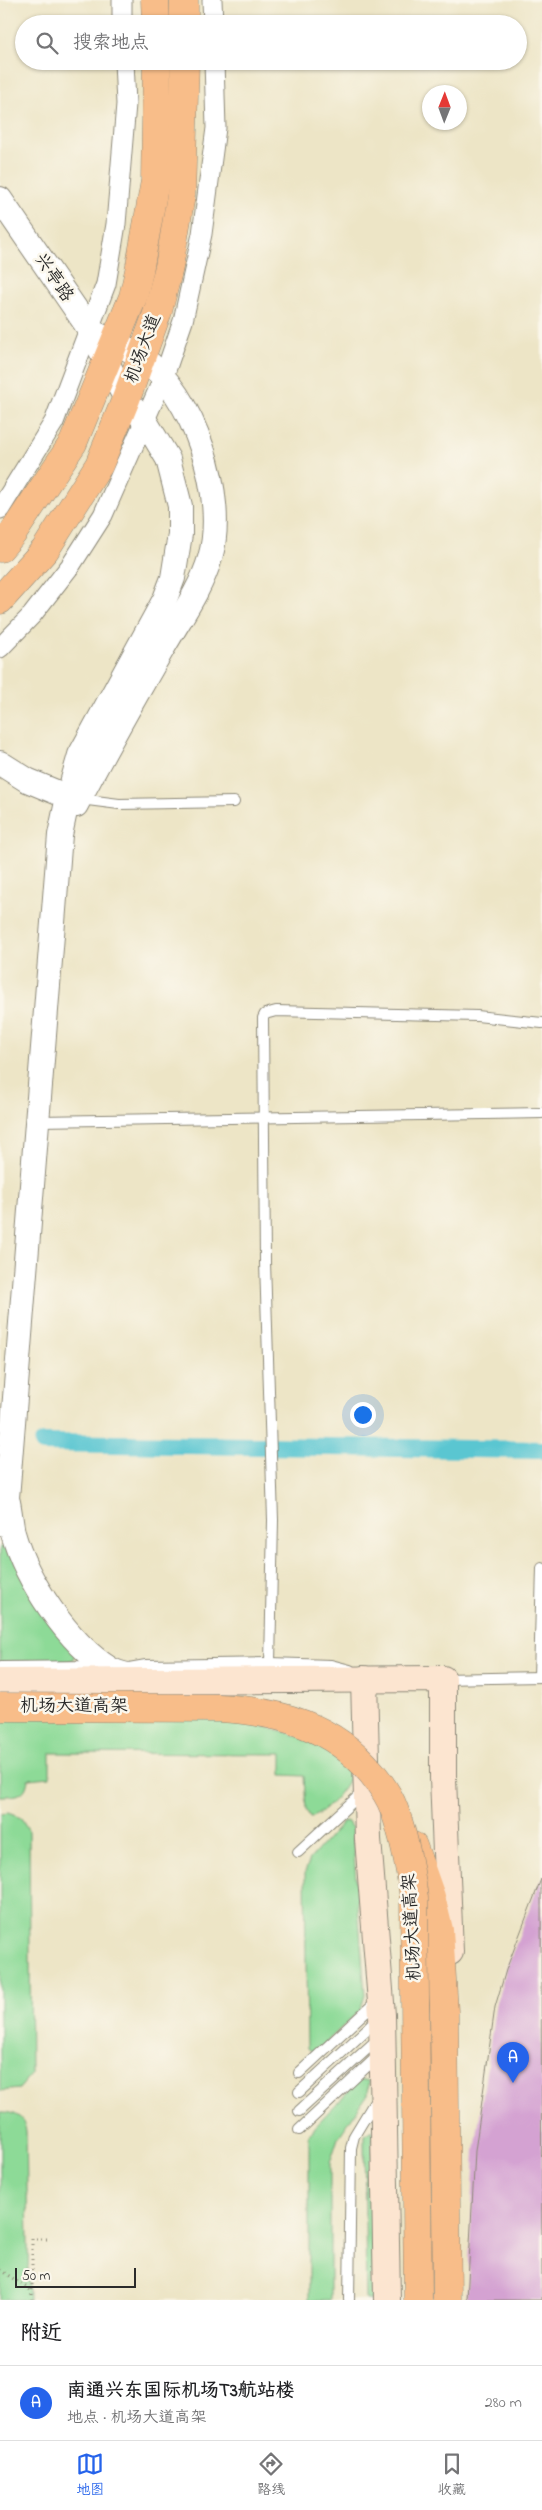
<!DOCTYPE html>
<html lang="zh">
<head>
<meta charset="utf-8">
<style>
  body { margin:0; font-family:"Indie Flower","LXGW WenKai TC",sans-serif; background:#f2f2f2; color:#202124 }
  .compass { position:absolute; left:422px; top:85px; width:45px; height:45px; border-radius:50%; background:#fff; box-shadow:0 1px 4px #0004; rotate:1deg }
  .scale { position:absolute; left:15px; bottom:12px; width:121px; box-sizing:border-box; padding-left:5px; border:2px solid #2b2b2b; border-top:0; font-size:14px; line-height:18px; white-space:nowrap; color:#2b2b2b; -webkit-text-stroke:4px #fbf7ec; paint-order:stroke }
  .you { position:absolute; left:362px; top:1414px; width:18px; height:18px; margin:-12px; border:4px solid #fff; border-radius:50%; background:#1a73e8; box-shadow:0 0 0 8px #1a73e833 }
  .badge { display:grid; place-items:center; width:32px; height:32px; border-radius:50%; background:#2563eb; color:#fff; font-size:16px; font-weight:700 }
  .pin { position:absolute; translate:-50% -41px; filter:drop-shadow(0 1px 2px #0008) }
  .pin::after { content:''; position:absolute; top:26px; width:18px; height:15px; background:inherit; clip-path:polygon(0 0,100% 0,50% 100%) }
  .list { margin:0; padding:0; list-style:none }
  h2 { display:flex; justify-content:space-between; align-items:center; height:65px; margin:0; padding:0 20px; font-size:21px }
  h2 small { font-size:16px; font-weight:400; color:#757577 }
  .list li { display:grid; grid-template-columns:32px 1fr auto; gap:15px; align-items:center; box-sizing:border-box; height:75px; padding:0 20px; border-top:1px solid #e0e0e0 }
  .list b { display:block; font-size:19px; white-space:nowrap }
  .list p { margin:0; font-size:16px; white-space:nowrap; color:#757577 }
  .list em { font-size:16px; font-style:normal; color:#757577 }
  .icon { flex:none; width:28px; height:28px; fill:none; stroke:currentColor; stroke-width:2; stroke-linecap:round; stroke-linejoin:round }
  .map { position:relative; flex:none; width:542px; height:2300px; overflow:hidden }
  .search { position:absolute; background:#fff; box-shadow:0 1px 4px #0004; left:15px; right:15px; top:15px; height:55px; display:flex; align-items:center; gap:12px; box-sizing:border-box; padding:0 18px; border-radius:28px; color:#757577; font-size:19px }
  .sheet { height:140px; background:#fff }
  nav { display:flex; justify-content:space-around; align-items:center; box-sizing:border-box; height:70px; border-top:1px solid #e0e0e0; background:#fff; font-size:14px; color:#757577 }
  nav a { display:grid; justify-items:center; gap:2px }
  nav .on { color:#2563eb }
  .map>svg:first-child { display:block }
</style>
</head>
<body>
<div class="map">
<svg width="542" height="2300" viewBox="0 0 542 2300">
  <rect width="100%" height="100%" fill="#fbf7ec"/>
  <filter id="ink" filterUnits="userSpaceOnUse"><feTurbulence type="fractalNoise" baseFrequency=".02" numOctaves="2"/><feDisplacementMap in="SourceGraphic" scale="10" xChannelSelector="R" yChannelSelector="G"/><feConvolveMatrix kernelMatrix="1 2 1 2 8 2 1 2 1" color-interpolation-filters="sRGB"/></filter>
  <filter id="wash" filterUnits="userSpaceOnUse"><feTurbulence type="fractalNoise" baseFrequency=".0096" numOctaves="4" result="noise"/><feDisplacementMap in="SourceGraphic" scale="20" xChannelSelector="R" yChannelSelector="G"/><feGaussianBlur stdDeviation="1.12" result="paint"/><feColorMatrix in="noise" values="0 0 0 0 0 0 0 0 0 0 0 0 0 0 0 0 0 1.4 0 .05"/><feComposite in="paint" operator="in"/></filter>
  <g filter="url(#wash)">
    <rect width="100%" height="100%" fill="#ede5c6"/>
    <!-- green -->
    <g fill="#8dda97" stroke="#5c8261">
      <polygon points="5,1546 76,1654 74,1659 69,1661 0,1662 0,1547"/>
      <path d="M0 1717C42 1717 84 1717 126 1718 195 1719 304 1713 351 1774 348 1786 322 1817 310 1817L306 1810 304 1776 282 1775V1754L50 1753V1777L28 1779C26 1797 15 1796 0 1796Z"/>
      <polygon points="8,1813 21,1818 29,1831 31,2075 19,2089 0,2091 0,1814"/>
      <polygon points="347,1821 352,1828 365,1995 361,2009 315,2053 307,2048 305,1872 310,1859 342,1823"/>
      <polygon points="360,2079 369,2081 368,2094 338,2138 330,2163 330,2300 309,2300 309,2137 315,2126"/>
      <path d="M0 2112C16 2112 23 2116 26 2131L29 2300H0Z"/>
      <polygon points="372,2130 379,2300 366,2300 364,2135"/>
    </g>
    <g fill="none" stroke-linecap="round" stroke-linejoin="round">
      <!-- canal -->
      <polyline stroke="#5ac6d1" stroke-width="18" points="43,1443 542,1450"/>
    </g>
    <g id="blocks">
      <!-- building -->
      <polygon fill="#d4a2d2" points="541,1879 542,2300 467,2300 475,2151 495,2007 506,1970"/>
    </g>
  </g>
  <g filter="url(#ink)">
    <use href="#blocks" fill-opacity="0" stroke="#8c8878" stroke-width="1"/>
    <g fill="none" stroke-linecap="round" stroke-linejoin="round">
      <defs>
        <g id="service">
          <polyline points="80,799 119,804 234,802"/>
          <polyline points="38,1121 542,1113"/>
          <polyline points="270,1663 273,1520 265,1262 263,1018 265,1014 276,1011 477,1016 542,1023"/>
          <polyline points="0,1667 97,1666"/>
          <polyline points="129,1668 146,1665 270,1663 331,1665 350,1670"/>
          <polyline points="539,1677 542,1568"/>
          <polyline points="443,1679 542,1677"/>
          <polyline points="298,1852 363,1792"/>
          <polyline points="299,2073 379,1999"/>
          <polyline points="299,2092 379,2018"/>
          <polyline points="299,2111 378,2039"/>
          <polyline points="299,2130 379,2055"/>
          <polyline points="349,2300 351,2148 354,2136 377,2098"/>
        </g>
        <g id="minor">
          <polyline points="122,0 122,24"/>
          <polyline points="212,0 213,24"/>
          <polyline points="0,509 54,422 106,284 116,224 126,104 124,61"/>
          <polyline points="0,648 32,615 71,565 103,515 163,379 183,321 202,234 216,128 214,61"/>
        </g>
        <g id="tertiary">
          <polyline points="0,199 90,330 126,399 145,421 168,459 180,506 180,534 173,578 165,599 80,755 68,797 60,835 7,1498 0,1523"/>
          <polyline points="0,763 27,780 68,797"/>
          <path d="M76 805C104 751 134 698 164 646 180 618 201 589 210 558 228 498 194 393 141 357 128 348 112 341 97 334"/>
          <path d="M8 1502C10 1512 11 1523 13 1533 26 1580 68 1643 110 1669 118 1674 130 1675 139 1678"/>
        </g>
        <g id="secondary">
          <polyline points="364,1679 368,1839 382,2015 387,2300"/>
          <polyline points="0,1682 443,1679 443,1778 450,1952"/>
        </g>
        <g id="primary">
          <polyline points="155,0 156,24"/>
          <polyline points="184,0 184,24"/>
          <polyline points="0,548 13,533 73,443 133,297 139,271 155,181 157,61"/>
          <polyline points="0,600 45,550 99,465 126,399 158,311 169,267 181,195 185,61"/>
        </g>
        <polyline id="trunk" points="413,1846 431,1897 439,1930 444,2012 447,2300"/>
      </defs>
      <!-- service casing -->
      <use href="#service" stroke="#8c8878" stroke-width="12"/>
      <!-- minor casing -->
      <use href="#minor" stroke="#8c8878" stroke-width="21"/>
      <!-- tertiary casing -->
      <use href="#tertiary" stroke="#8c8878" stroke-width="26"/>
      <!-- secondary casing -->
      <use href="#secondary" stroke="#8c8878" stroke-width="28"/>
      <!-- primary casing -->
      <use href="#primary" stroke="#8c8878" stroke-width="29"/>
      <!-- trunk casing -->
      <use href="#trunk" stroke="#8c8878" stroke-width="29"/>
      <!-- path -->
      <g stroke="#8c8878" stroke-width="3" stroke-dasharray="1 4" stroke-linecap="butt">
        <polyline points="0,2270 32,2291"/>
        <polyline points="32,2300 32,2239 51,2239"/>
      </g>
      <!-- service -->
      <use href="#service" stroke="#fff" stroke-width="10"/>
      <!-- minor -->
      <use href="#minor" stroke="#fff" stroke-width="19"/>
      <!-- tertiary -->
      <use href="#tertiary" stroke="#fff" stroke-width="24"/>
      <!-- secondary -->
      <use href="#secondary" stroke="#fce5d0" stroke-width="26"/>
      <!-- primary -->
      <use href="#primary" stroke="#f8bd89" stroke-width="28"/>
      <!-- trunk -->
      <use href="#trunk" stroke="#f8bd89" stroke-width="28"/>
      <defs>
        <path id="trunk-bridge" d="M0 1707 219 1708C279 1711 333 1726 372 1773 380 1783 390 1797 394 1809 405 1838 410 1868 414 1898L418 2300"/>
      </defs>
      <!-- trunk-bridge casing -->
      <use href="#trunk-bridge" stroke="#8c8878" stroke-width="29" stroke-linecap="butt"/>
      <!-- trunk-bridge -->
      <use href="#trunk-bridge" stroke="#f8bd89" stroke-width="28"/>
    </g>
  </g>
  <g text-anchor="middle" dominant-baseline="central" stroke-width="5" stroke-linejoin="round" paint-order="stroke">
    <!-- street labels -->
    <g font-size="18" fill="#2b2b2b" stroke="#fbf7ec">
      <text transform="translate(53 278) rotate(56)">兴亭路</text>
      <text transform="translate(144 349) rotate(-70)">机场大道</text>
      <text x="74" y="1707">机场大道高架</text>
      <text transform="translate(413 1927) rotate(-93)">机场大道高架</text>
    </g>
  </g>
</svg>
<svg class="compass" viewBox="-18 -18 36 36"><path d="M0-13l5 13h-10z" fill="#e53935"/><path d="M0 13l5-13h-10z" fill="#757577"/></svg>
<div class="scale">50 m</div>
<div class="you"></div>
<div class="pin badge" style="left:513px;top:2083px">A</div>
<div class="search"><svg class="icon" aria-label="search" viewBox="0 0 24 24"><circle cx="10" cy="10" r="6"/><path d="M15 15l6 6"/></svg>搜索地点</div>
</div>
<section class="sheet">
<h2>附近<small></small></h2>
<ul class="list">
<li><span class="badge">A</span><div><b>南通兴东国际机场T3航站楼</b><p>地点 · 机场大道高架</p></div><em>280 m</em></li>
</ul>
</section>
<nav>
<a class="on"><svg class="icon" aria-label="map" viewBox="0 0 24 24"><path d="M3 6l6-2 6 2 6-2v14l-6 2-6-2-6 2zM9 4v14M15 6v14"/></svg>地图</a>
<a><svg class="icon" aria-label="directions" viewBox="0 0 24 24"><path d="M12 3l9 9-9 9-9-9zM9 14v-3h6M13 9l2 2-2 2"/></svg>路线</a>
<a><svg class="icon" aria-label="saved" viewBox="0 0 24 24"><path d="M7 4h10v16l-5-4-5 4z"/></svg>收藏</a>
</nav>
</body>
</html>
